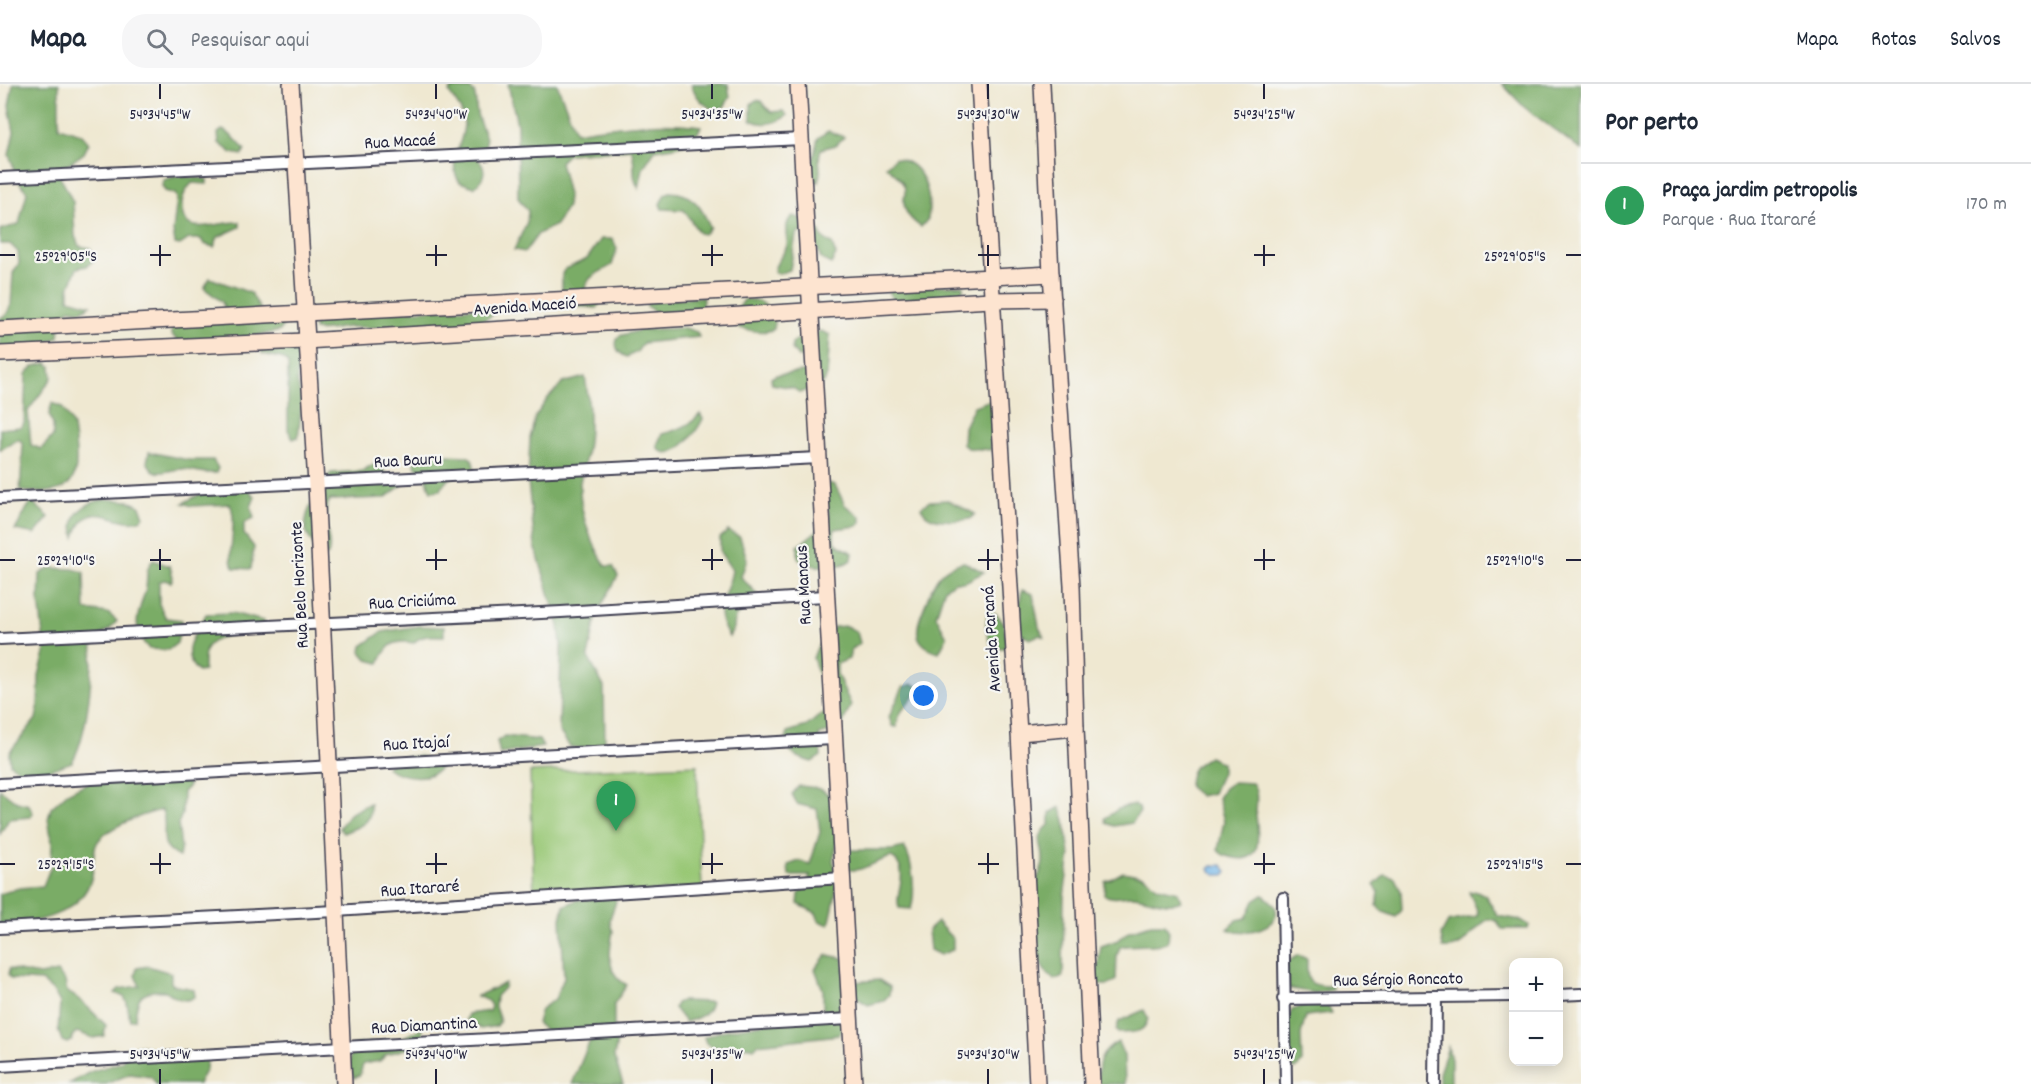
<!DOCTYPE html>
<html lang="pt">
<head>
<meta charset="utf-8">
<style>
  body { margin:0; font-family:Dekko,sans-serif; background:#f6f6f7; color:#1f2937 }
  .controls { position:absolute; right:18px; bottom:18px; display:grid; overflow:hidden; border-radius:12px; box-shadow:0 3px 15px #0003 }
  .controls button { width:54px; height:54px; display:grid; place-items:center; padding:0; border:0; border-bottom:2px solid #e0e1e3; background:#fff; color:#1f2937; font:30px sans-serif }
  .you { position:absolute; left:924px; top:612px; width:21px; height:21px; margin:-15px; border:4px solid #fff; border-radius:50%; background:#1a73e8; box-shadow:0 0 0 9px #1a73e833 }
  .badge { display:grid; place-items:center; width:39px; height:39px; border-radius:50%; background:#db2777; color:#fff; font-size:20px; font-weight:700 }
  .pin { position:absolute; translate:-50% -50px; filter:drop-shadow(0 2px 3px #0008) }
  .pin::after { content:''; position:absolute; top:32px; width:21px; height:18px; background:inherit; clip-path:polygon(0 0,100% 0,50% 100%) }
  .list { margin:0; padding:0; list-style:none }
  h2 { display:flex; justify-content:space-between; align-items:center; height:78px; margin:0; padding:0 24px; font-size:26px }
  h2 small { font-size:20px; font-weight:400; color:#747a83 }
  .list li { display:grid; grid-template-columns:39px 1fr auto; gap:18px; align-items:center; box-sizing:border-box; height:84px; padding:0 24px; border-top:2px solid #e0e1e3 }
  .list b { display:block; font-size:22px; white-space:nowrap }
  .list p { margin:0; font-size:20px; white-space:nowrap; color:#747a83 }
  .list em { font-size:20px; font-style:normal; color:#747a83 }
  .icon { flex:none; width:33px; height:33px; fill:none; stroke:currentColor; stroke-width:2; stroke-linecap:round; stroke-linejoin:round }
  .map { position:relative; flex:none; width:1581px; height:1000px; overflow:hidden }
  header { display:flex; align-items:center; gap:36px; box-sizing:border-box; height:84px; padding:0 30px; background:#fff; border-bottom:2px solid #e0e1e3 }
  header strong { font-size:28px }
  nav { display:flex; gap:33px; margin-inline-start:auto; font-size:21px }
  .search { width:420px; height:54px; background:#f6f6f7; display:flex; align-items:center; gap:15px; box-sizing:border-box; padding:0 21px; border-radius:24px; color:#747a83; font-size:22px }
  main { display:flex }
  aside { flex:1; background:#fff }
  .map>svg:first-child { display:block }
</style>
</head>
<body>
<header>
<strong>Mapa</strong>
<div class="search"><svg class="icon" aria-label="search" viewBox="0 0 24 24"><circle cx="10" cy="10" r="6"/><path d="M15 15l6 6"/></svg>Pesquisar aqui</div>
<nav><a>Mapa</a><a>Rotas</a><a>Salvos</a></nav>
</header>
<main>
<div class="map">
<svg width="1581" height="1000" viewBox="0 0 1581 1000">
  <rect width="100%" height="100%" fill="#f6f6f2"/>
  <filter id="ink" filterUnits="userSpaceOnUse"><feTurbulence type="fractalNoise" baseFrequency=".0167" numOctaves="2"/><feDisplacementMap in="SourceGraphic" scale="12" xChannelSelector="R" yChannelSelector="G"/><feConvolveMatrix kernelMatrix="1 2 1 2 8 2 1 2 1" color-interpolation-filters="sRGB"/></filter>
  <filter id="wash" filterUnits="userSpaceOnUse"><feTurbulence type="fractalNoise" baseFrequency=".008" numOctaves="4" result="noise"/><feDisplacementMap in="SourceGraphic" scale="24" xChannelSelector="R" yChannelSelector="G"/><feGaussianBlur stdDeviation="1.35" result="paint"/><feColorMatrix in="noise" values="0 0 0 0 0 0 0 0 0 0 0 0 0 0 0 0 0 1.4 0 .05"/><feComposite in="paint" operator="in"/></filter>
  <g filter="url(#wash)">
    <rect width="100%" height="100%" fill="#efe8d1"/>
    <!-- green -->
    <polygon fill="#98c775" stroke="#5d7458" stroke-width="1.5" points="697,681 702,806 534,811 530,688"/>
    <!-- forest -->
    <g fill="#7aac66" stroke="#4e6750" stroke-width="1.5">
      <polygon points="13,0 59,0 59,43 81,50 89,59 84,69 58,88 73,118 75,152 79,162 90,164 96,174 87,182 77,184 69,204 69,215 91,221 81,227 70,225 61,231 59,253 40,263 0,263 0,234 6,231 11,221 13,189 19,179 18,168 10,160 0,160 0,146 19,140 27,108 14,91 13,81 9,71 14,48 9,22"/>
      <path d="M508 0H557L576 48C616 41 660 36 701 42 693 64 676 62 655 66L643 84 639 105C630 91 637 79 631 65L568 70 560 78 568 111 567 122 556 141 538 150 525 168 514 166 527 138 528 127 518 114 517 40Z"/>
      <path d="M691 0H728L730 13 724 23 714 26C702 20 696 13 691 0Z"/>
      <polygon points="1502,0 1581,0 1581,66 1524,23"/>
      <path d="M453 4 470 5 474 8C477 16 475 25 478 33 483 51 494 56 477 74 488 84 485 95 474 103L460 98C445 80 465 58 464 38 463 25 455 19 449 8Z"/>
      <path d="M756 16 761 17 771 28 783 27 787 31C778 40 762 42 751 36V20Z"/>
      <path d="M222 46C230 48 240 60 245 66L242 71 232 69 219 59 218 49Z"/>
      <path d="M828 47 844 53 836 61 821 65C816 77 823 87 819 98L808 95 806 90 813 75 818 54Z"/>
      <path d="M895 74C924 79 932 109 928 135L921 143C911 136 903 128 904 115 904 111 906 108 905 105 903 96 893 88 886 82Z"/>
      <path d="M177 92 207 95V100L192 99C184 107 181 115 182 125 183 156 222 136 240 138V143L218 153 214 163 204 160 201 155H189L180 161 175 160 173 147 177 114 175 110 165 107 162 102 163 96Z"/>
      <path d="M670 108C693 108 703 125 710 144L704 150 699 149 684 126 662 125 660 120 665 110Z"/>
      <path d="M793 132 815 139 822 153 832 160 836 171 831 180 821 175 814 154 800 147 796 151 790 186 779 190 774 188C774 178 785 171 787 161 789 150 782 140 793 132Z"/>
      <path d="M601 155H613L617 165 612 181C599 190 584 191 585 211L600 219 597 224 574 222 562 206V190L565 185 587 175Z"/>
      <polygon points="210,194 251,209 263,230 284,238 280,247 246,254 179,258 171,250 173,239 226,229 222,218 204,204"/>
      <polygon points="963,201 963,206 958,211 894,217 888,208 890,203"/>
      <polygon points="703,213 702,224 697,227 655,229 647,222 647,217"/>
      <path d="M745 215C763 216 778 225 774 245 764 250 741 247 732 239L731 233Z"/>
      <path d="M500 223C477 256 391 243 354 243 338 242 332 249 314 246V237L318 230Z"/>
      <path d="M685 244 697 248 699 253 643 259 637 268 627 273C617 269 613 261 619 252L641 246Z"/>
      <polygon points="821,247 830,251 827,291 824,299 800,309 793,304 772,300 771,294 776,291 810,287 810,272 798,273 792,265 792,259 807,250"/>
      <polygon points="296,261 299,273 297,296 302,319 298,353 293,355 288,346 288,280 284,275 263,270 259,265"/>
      <path d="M47 279 51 282 52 294 28 327 31 361 41 365 53 352V341L49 330 52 319 62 323C65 329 72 337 73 343 81 396 78 413 20 407L23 361 19 355 0 366V345L21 343 24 339 26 290 34 282Z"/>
      <path d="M585 293C590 320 591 349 585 376 584 384 581 391 580 399 579 428 591 458 606 482H613L618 492 597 530 588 573 604 603 605 659 589 665 570 663 559 647 561 562 559 542 535 462 528 398 530 354 535 333 548 314 563 299Z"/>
      <polygon points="991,316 993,331 991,366 967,364 963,360 964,343 974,322"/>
      <path d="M700 330 703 335C697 347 675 378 659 366L657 361 662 350C677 346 690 342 700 330Z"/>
      <path d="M149 368 189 376H213L218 384 216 389C204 390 193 386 182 385 171 385 165 390 154 388L147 378Z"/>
      <path d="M420 370 467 372 472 375 475 386C462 390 446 391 441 406L431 407C428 402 428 396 425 391 419 383 412 384 415 373Z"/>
      <path d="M377 378 388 392 405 399 385 414 330 416C318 436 334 455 328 471L323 473C302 449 300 440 315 413 320 405 323 395 331 389L362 387Z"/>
      <path d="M823 398 835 401 845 421 861 433V438L858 442 835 445C830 462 842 462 853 469L852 475C843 485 807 485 798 474V462L830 436Z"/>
      <path d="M248 405 255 413 251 423 254 434 244 439V450L254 463 251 485 234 484C225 472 239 439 230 420L192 422 183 419 200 410Z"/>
      <path d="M105 415 129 417 140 422 144 433C122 451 89 405 75 453 68 430 84 419 105 415Z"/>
      <path d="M948 416 975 430 970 435C955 437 927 440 921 423L930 417Z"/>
      <path d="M32 418 49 433 35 450 15 446C22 436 23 427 32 418Z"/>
      <path d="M728 447 740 453 747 475 741 493 757 510 752 520 735 533 734 544 729 553C709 522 728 514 732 486L720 468V454Z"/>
      <path d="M153 476 170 482 173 493 171 498 164 496 159 498V520L166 534 182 536 177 559 168 566 149 565C130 545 138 529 145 508 149 496 143 487 153 476Z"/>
      <path d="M964 478 984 488 965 498H955L945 504 936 532 947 553 939 568C906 559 919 537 927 516 934 496 942 482 964 478Z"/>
      <path d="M49 484 73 485 84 488 85 526 108 529 117 537 110 545 93 556C92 589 88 651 72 678 51 686 29 695 10 680L9 669 36 635 38 624 39 591 45 569 39 516 40 490Z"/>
      <polygon points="1022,506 1033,510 1039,543 1044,553 1039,551 1030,555 1020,549 1018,528"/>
      <path d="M989 527C1005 530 1007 551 1005 564H994C986 555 984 537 989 527Z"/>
      <path d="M232 529 264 537V542C251 546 214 552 207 563 203 570 204 579 204 587L198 588C177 567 196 550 206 530Z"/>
      <path d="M419 542 444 543V552C433 552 421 550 414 559 392 555 387 562 379 579L368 576 361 568 362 562 382 548Z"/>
      <path d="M846 542 857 548 860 559 851 566 849 575 837 580V590L851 621 840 645 819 651 821 672 812 678C794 673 784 668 787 648L807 642 825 627 823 605 813 574 817 564 834 543Z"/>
      <path d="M913 600 919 603C913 620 898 622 897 643L892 642 889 633 903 603Z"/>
      <polygon points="505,652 539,656 543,663 500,670 497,657"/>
      <path d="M420 672 441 683C430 698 400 693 386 683L399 673Z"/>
      <path d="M1209 673 1222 679V688L1213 709 1200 712 1189 703C1189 687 1194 680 1209 673Z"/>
      <path d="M184 692 189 702 183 708 182 730 178 740 181 763 179 773C154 761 170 747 162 726 144 730 106 743 97 759 92 769 94 781 92 792 82 832 34 839 0 842V810L19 804 43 802 51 782 52 758 48 735 51 724 67 709 89 698 112 700Z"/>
      <path d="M1233 698 1252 699C1259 707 1256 720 1256 731 1258 749 1264 780 1234 774 1227 772 1222 772 1218 766L1224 737 1218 714 1224 704Z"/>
      <path d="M799 702C810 703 823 703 830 713 841 729 839 759 833 776 841 796 834 820 829 841L819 837 816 829 798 820 799 810 807 802 810 792H789L788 781 799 777 810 780 820 748 817 725 797 720 792 710Z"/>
      <polygon points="0,705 17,718 29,721 33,729 30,733 9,735 0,750"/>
      <path d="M370 719C373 741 359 742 343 749L339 744 349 730Z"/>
      <polygon points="1135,721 1139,723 1140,728 1132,739 1114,742 1106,739 1105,734 1120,724"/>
      <path d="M1060 723 1065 736 1070 771 1064 813 1063 892 1054 896C1031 877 1035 849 1036 823 1036 815 1034 806 1036 799 1038 791 1043 785 1043 777 1044 758 1032 756 1050 740V729Z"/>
      <path d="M904 763C913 776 916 810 911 825L899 824C893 808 912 789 892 773 876 776 862 790 846 785L847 766H892Z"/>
      <path d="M1123 788 1144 792 1158 803 1178 808 1181 817C1169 824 1147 813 1133 812 1121 812 1116 816 1104 811L1105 798Z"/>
      <polygon points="1385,791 1395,794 1401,807 1402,826 1396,833 1384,828 1377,822 1379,808 1374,801"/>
      <path d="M1477 807 1485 811 1498 832 1521 836 1529 841 1528 845H1502L1497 837 1489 835C1472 843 1466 867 1443 864L1441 851 1448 838 1477 832 1478 828 1469 808Z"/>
      <path d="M1263 811C1299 834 1254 855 1227 845L1237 836 1246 834 1254 817Z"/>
      <path d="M611 813 616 814C616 827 605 832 613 847 609 867 606 890 627 901L614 920V941L618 952 614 973 623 1000H572L591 954 585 945 546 947 537 939 541 925 555 915 564 894 561 835 564 822 577 816Z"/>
      <polygon points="937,838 953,855 953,866 940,871 930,866 928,846"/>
      <path d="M1151 840H1165L1169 848 1168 857C1161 864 1134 859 1120 863L1117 871 1116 896 1109 901H1099L1096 893 1101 862 1118 856 1129 847Z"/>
      <path d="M826 871 844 874C844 892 849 937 839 951L758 960 754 964C738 958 718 969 706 959L704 953 721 947 823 929V906L815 885Z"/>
      <path d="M1298 871 1307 875C1307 898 1306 902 1331 902L1333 906 1315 909 1287 904V878Z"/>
      <path d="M148 882 171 889V899C178 905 186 901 194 906L195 912C186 921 174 913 166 907 140 905 137 912 135 935L130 936 127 919 124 913 115 909 119 905 140 902 135 892 137 884Z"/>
      <path d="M9 885 39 891 57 888 65 897 67 908C80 913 96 932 106 941L104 952 93 954 77 948 73 951 72 957 67 959 62 957 58 946 60 919 54 908 41 897 11 895 8 891Z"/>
      <polygon points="879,896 890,903 889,911 883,917 868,921 854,912 854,898"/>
      <polygon points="505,899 504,904 496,912 495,923 500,937 497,942 481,945 466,936 468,930 489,927 491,922 488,917 477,912"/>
      <path d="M681 917 711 918C709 931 696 935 685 938L674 924 676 919Z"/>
      <polygon points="1309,919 1328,921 1332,929 1306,932 1301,950 1302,979 1295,985 1288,981 1288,934 1292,926"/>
      <path d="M1144 926 1148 934C1145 951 1131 948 1118 949L1116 946 1119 937Z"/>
      <path d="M422 944 423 950 413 963 387 970 380 977 363 980 360 991 354 994C347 983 350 973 352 961L396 957Z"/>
      <path d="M1118 958 1124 972 1125 1000H1099C1096 981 1100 968 1118 958Z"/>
      <polygon points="137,961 149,963 159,970 207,974 206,985 198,1000 156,1000 151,993 130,990 106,1000 69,1000 90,988 122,978 127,967"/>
      <polygon points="1448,963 1451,976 1451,1000 1439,1000 1439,989"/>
    </g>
    <!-- water -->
    <polygon fill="#73b6e8" stroke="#4a6c92" stroke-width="1.5" points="1222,781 1227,787 1225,791 1216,791 1209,785 1212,782"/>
  </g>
  <g filter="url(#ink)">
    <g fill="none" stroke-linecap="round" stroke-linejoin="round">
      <defs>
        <g id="street">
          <polyline points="0,94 802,55"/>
          <polyline points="0,414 819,374"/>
          <polyline points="0,555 561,528 825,512"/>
          <polyline points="0,700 833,655"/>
          <polyline points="1283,814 1286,1000"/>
          <polyline points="0,844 336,827 842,794"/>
          <polyline points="1558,911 1581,910"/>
          <polyline points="1283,915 1514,912"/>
          <polyline points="0,982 850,935"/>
          <polyline points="1435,1000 1436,913"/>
        </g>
        <g id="secondary">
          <polyline points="291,0 316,400 344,1000"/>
          <polyline points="798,0 854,1000"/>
          <polyline points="979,0 1019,649 1037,1000"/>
          <polyline points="1042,0 1051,190 1072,502 1076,644 1092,1000"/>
          <polyline points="0,245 1051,190"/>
          <polyline points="0,270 305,257 991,216 1053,215"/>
          <polyline points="1019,649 1076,644"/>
        </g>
      </defs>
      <!-- street casing -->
      <use href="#street" stroke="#414052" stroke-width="14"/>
      <!-- secondary casing -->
      <use href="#secondary" stroke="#414052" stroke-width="18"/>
      <!-- street -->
      <use href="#street" stroke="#fff" stroke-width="10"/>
      <!-- secondary -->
      <use href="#secondary" stroke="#fde4d0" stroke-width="15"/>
    </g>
  </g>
  <!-- ticks -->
  <path fill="none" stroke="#22223b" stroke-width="2" d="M160 0V15M436 0V15M712 0V15M988 0V15M1264 0V15M160 161V182M436 161V182M712 161V182M988 161V182M1264 161V182M0 171H15M150 171H171M426 171H447M702 171H723M978 171H999M1254 171H1275M1566 171H1581M160 465V486M436 465V486M712 465V486M988 465V486M1264 465V486M0 476H15M150 476H171M426 476H447M702 476H723M978 476H999M1254 476H1275M1566 476H1581M160 769V790M436 769V790M712 769V790M988 769V790M1264 769V790M0 780H15M150 780H171M426 780H447M702 780H723M978 780H999M1254 780H1275M1566 780H1581M160 985V1000M436 985V1000M712 985V1000M988 985V1000M1264 985V1000"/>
  <g text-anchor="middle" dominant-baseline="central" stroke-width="4.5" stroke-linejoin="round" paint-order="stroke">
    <!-- street labels -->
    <g font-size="18" fill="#22223b" stroke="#f6f6f2">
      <text transform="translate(400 59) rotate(-3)">Rua Macaé</text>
      <text transform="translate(525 224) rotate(-4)">Avenida Maceió</text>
      <text transform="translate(408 378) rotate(-3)">Rua Bauru</text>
      <text transform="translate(301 501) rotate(-93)">Rua Belo Horizonte</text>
      <text transform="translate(805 501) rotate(-93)">Rua Manaus</text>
      <text transform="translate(412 519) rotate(-3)">Rua Criciúma</text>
      <text transform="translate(993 555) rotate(-94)">Avenida Paraná</text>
      <text transform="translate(416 661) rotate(-3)">Rua Itajaí</text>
      <text transform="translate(420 806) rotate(-4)">Rua Itararé</text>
      <text transform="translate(1398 897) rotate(-1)">Rua Sérgio Roncato</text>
      <text transform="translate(424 943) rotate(-3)">Rua Diamantina</text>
    </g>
  </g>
  <g font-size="15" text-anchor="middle" fill="#22223b" stroke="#f6f6f2" stroke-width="4.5" stroke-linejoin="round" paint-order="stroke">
    <text x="160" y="35">54°34'45"W</text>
    <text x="436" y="35">54°34'40"W</text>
    <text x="712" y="35">54°34'35"W</text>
    <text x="988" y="35">54°34'30"W</text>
    <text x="1264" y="35">54°34'25"W</text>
    <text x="66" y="177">25°29'05"S</text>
    <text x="1515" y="177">25°29'05"S</text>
    <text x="66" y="481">25°29'10"S</text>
    <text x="1515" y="481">25°29'10"S</text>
    <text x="66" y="785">25°29'15"S</text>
    <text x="1515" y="785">25°29'15"S</text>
    <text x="160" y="975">54°34'45"W</text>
    <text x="436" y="975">54°34'40"W</text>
    <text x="712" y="975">54°34'35"W</text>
    <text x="988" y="975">54°34'30"W</text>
    <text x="1264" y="975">54°34'25"W</text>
  </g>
</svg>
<div class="controls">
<button>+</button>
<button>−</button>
</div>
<div class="you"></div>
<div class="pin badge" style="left:616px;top:747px;background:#2e9e5b">1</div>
</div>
<aside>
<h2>Por perto<small></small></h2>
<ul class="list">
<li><span class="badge" style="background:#2e9e5b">1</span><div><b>Praça jardim petropolis</b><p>Parque · Rua Itararé</p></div><em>170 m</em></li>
</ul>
</aside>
</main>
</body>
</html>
